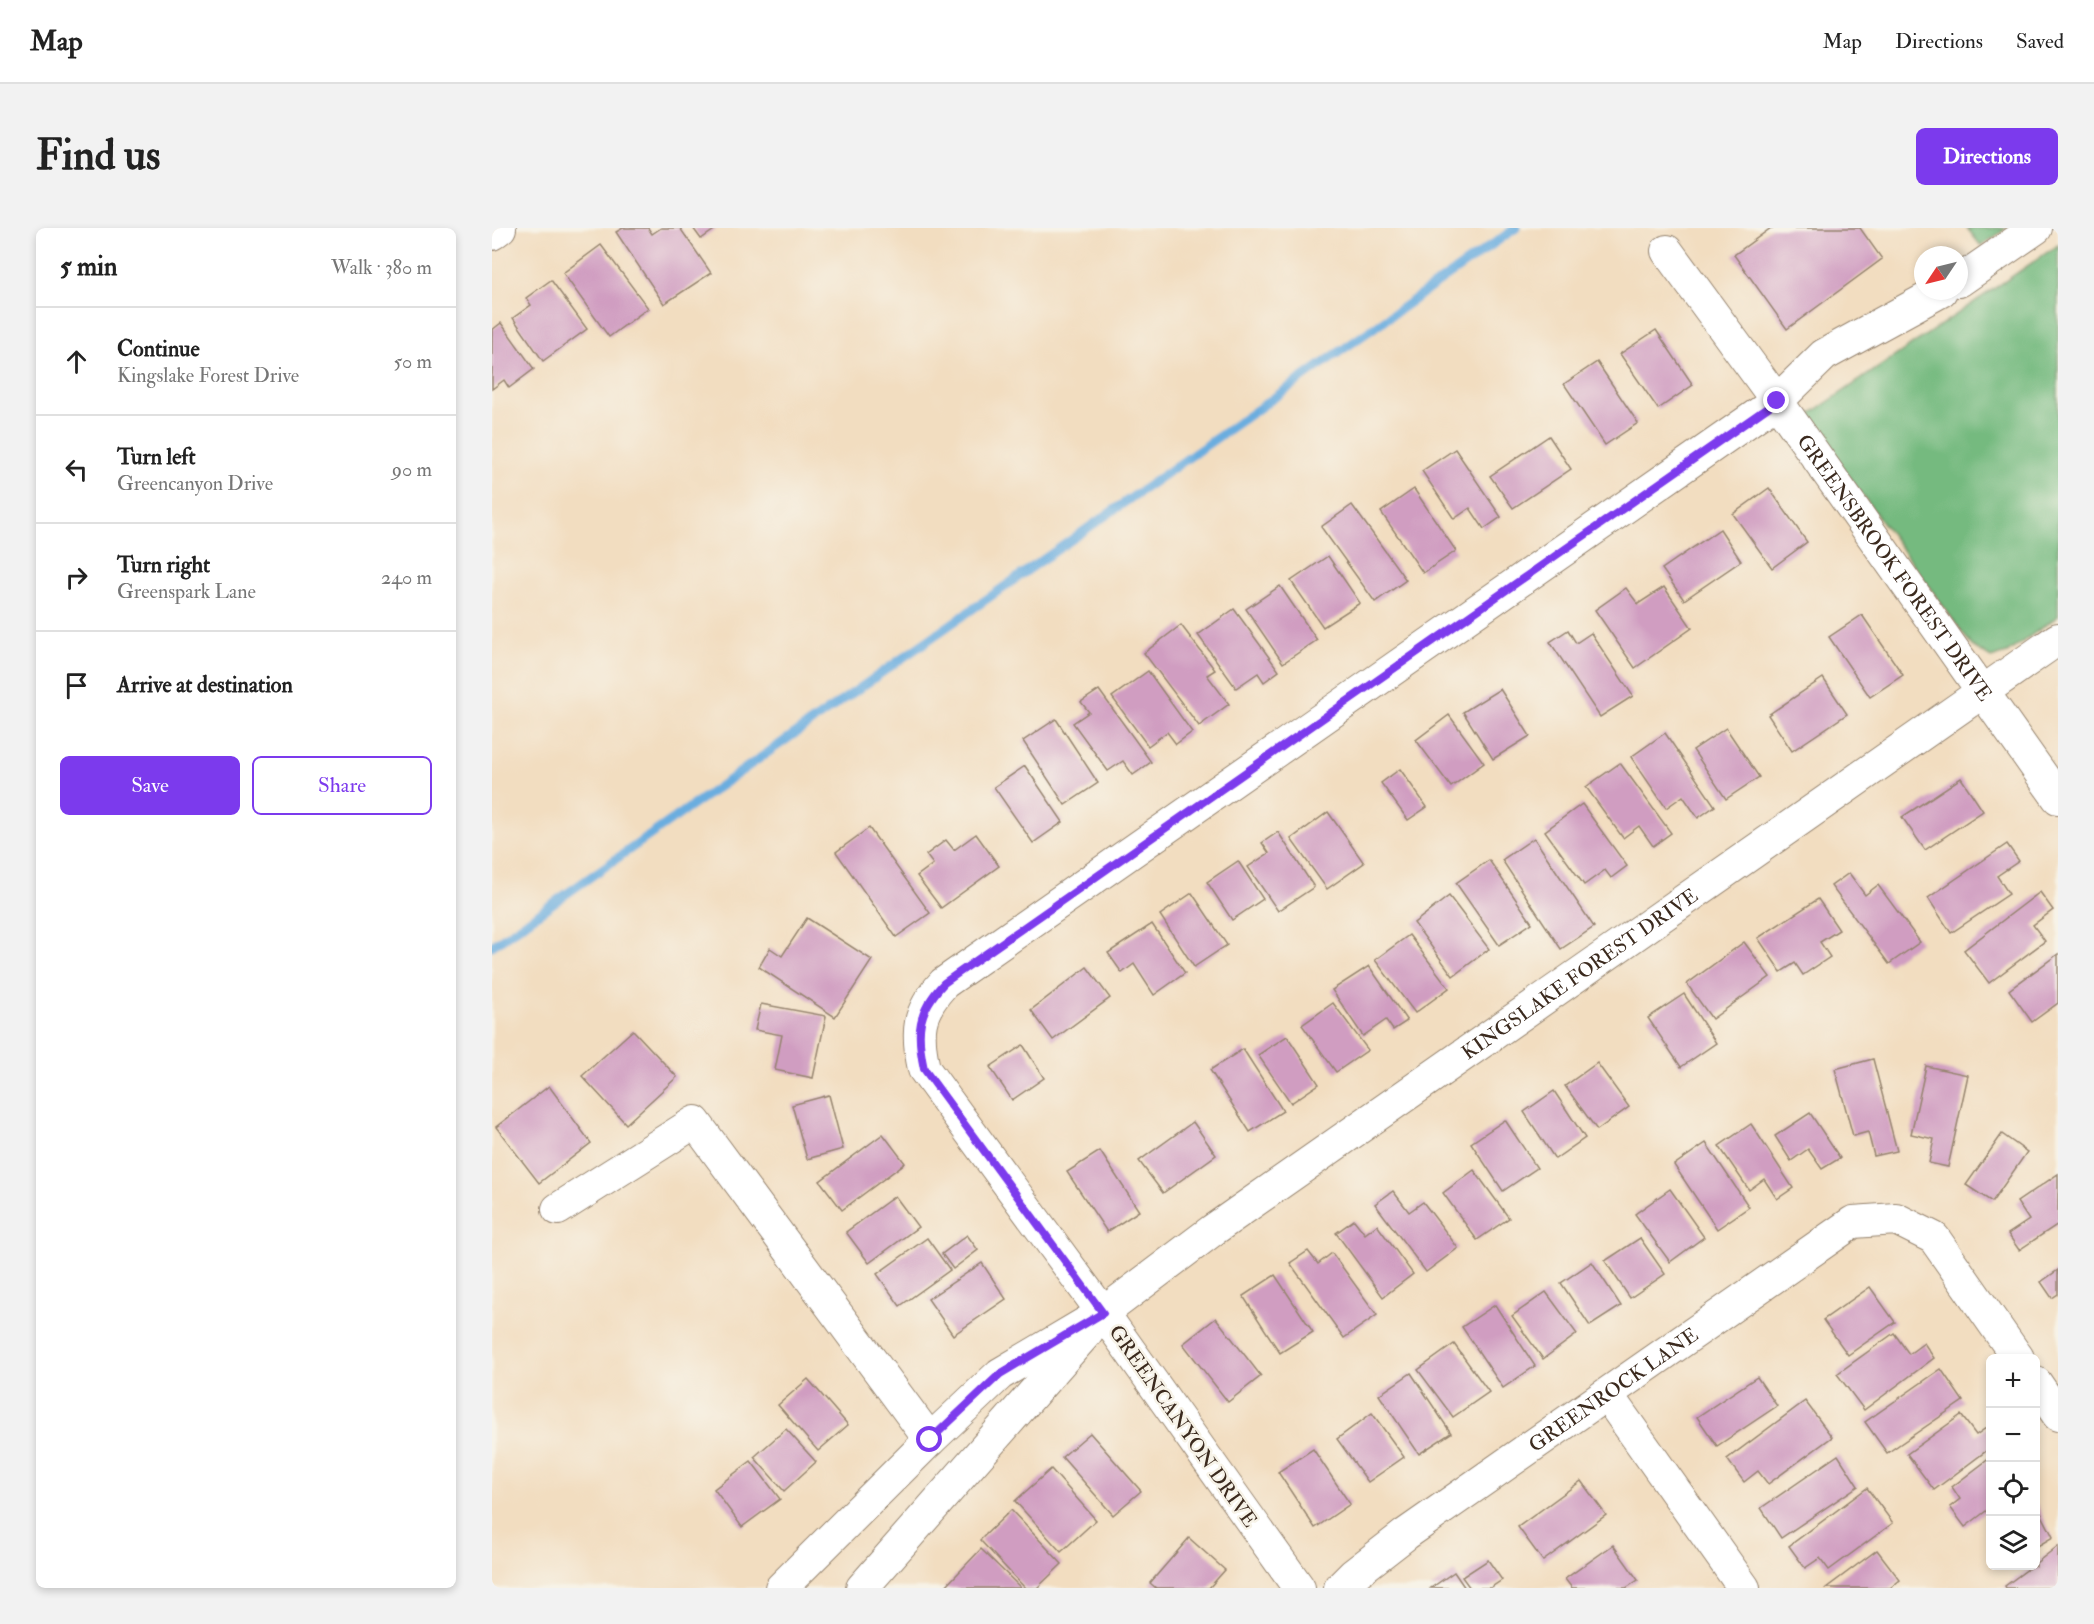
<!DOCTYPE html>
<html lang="en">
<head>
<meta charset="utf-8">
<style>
  body { margin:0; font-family:"IM FELL Double Pica",serif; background:#f2f2f2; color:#222 }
  .controls { position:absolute; right:18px; bottom:18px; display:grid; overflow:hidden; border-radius:9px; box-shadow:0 3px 9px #0003 }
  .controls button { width:54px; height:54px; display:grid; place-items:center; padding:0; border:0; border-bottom:2px solid #e0e0e0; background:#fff; color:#222; font:30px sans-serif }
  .compass { position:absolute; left:1422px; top:18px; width:54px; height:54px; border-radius:50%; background:#fff; box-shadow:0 3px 9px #0003; rotate:235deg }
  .stop { position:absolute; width:18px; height:18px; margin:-14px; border:4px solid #7c3aed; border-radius:50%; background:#fff }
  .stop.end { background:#7c3aed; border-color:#fff; box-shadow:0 2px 6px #0008 }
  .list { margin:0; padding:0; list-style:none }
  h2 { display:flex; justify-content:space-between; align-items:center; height:78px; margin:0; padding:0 24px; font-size:26px }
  h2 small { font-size:20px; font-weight:400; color:#767676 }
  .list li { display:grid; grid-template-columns:39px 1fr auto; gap:18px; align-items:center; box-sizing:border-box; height:108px; padding:0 24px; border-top:2px solid #e0e0e0 }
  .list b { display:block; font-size:22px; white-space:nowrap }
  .list p { margin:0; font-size:20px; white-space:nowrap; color:#767676 }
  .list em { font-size:20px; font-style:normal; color:#767676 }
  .actions { display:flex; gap:12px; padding:18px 24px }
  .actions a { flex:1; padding:14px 0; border:2px solid #7c3aed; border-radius:9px; text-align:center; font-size:21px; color:#7c3aed }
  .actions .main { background:#7c3aed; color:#fff }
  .icon { flex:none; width:33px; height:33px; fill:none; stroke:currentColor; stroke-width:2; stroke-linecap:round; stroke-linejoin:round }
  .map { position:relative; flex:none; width:1566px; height:1360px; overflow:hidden; border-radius:9px }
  header { display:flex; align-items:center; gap:36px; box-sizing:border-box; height:84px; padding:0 30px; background:#fff; border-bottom:2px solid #e0e0e0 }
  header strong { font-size:28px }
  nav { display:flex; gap:33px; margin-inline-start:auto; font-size:21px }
  .intro { display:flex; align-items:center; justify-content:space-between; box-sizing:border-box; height:144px; padding:0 36px }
  h1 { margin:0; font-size:42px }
  .button { padding:15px 27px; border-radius:9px; background:#7c3aed; color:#fff; font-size:21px; font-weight:700 }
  main { display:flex; gap:36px; padding:0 36px }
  aside { flex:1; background:#fff; border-radius:9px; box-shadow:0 3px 9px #0003 }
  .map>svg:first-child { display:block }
</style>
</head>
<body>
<header>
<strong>Map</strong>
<nav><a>Map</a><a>Directions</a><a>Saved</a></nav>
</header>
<div class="intro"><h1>Find us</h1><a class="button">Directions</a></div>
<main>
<aside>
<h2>5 min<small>Walk · 380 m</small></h2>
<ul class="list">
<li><svg class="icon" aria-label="ahead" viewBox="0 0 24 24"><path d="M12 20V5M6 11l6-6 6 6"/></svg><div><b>Continue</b><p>Kingslake Forest Drive</p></div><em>50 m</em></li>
<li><svg class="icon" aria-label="left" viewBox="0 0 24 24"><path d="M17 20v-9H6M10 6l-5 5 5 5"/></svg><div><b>Turn left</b><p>Greencanyon Drive</p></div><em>90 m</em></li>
<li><svg class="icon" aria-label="right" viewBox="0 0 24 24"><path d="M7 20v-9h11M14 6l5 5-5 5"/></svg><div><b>Turn right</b><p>Greenspark Lane</p></div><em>240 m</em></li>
<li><svg class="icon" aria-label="arrive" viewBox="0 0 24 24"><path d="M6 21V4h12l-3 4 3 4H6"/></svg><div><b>Arrive at destination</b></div></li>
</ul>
<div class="actions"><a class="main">Save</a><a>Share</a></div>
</aside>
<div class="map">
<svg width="1566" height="1360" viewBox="0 0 1566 1360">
  <rect width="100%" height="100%" fill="#f7f3e8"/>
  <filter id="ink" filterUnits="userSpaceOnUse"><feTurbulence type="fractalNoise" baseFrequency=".0167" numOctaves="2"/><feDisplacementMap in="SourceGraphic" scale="12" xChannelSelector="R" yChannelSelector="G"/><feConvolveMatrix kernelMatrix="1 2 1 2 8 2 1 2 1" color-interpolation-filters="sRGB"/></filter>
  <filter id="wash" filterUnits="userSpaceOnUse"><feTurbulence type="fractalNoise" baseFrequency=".008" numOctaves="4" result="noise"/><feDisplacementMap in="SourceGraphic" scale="24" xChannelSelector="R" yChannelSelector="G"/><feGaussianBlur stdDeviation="1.35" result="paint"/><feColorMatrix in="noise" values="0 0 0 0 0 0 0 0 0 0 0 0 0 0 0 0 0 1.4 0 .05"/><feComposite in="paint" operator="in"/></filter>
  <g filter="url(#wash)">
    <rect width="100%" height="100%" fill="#f2ddc0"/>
    <!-- forest -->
    <g fill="#74ba7f" stroke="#58724e" stroke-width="1.5">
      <polygon points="1475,0 1515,0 1489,18"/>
      <polygon points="1566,17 1566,388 1515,425 1499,430 1480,418 1314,189"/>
    </g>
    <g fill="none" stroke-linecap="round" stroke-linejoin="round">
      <!-- stream -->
      <polyline stroke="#6aaddf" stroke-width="9" points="0,718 1024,0"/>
    </g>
    <g id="blocks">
      <!-- building -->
      <g fill="#d09dc1">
        <polygon points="131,0 156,0 160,6 169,0 188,0 219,45 172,76 124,4"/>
        <polygon points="201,0 225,0 209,11"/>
        <polygon points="1279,0 1368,0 1390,31 1295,101 1242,27"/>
        <polygon points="109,17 156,80 117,109 71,45"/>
        <polygon points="59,52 95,101 51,133 21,90 39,77 34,70"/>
        <polygon points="9,95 42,141 17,160 12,152 0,161 0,102"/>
        <polygon points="1164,102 1201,157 1166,181 1128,126"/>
        <polygon points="1105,134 1146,195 1113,217 1072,156"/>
        <polygon points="1057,208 1079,241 1021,280 998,248"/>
        <polygon points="963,221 1009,289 992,301 978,280 962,291 930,243"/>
        <polygon points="1277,260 1315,314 1280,340 1241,286"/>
        <polygon points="922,261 964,323 931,345 889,284"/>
        <polygon points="860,277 914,352 883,374 829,299"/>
        <polygon points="1228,301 1249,333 1192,372 1170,341"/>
        <polygon points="836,328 868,375 831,399 799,353"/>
        <polygon points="788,358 825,412 791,435 754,381"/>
        <polygon points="1172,359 1200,400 1143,440 1103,382 1134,360 1146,376"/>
        <polygon points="742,381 787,443 772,454 766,445 744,460 706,407"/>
        <polygon points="1370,387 1411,447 1378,469 1337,409"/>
        <polygon points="689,397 723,442 715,447 737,476 707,498 652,425"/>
        <polygon points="1076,402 1084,415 1099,405 1141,468 1108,489 1058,414"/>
        <polygon points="656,443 700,504 684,516 675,504 656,518 620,469"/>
        <polygon points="1331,450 1355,486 1300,523 1276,487"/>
        <polygon points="1008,461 1038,508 1001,531 971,484"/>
        <polygon points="607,462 659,534 641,547 631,533 616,543 581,495 597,484 589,474"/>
        <polygon points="957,487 992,535 959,559 924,512"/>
        <polygon points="564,491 606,555 573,577 531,513"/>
        <polygon points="1234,500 1267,549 1234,571 1201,522"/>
        <polygon points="1173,505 1223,578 1206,590 1191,568 1174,580 1139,529"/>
        <polygon points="1128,535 1179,605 1161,618 1147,598 1131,610 1094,559"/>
        <polygon points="533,538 571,594 541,615 502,559"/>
        <polygon points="908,541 935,579 916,592 889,555"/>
        <polygon points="1469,550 1491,583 1433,622 1410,589"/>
        <polygon points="1090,576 1135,638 1119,650 1113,642 1092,657 1053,603"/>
        <polygon points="836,584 872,635 835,661 799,611"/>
        <polygon points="377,600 438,685 404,709 344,624"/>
        <polygon points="786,604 822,659 786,683 756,639 777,625 770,615"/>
        <polygon points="484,606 507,638 449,680 425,648 441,636 434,627 454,612 462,622"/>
        <polygon points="1042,610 1102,699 1069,721 1010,632"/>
        <polygon points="1515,616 1527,633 1505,648 1517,666 1459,705 1436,670"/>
        <polygon points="997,632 1040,695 1007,717 964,655"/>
        <polygon points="746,633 771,671 740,692 715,654"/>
        <polygon points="1357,645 1373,667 1386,657 1428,714 1397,736 1339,658"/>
        <polygon points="1548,664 1561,682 1541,697 1553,713 1497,755 1472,722"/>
        <polygon points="700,665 735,717 702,739 668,687"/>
        <polygon points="957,668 997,721 961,748 922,695"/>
        <polygon points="1326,671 1347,702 1328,714 1338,729 1311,747 1303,735 1289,744 1266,710"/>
        <polygon points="315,690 380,732 343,789 267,739 278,720 290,728"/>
        <polygon points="660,696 693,745 662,767 642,736 630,745 616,725"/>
        <polygon points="917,707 957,760 923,785 883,732"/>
        <polygon points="1252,714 1278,749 1220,791 1195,756"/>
        <polygon points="1566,726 1566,775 1540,794 1517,762"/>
        <polygon points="877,738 915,793 901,802 894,792 871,808 840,762"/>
        <polygon points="595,739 618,770 561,812 539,782"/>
        <polygon points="1192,766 1224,815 1189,839 1156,790"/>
        <polygon points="841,775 876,822 844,844 810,797"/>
        <polygon points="269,776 334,788 321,850 283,842 290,807 263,802"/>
        <polygon points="141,802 185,849 134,896 90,848"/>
        <polygon points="795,808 827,856 799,875 766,827"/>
        <polygon points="531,817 552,850 520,872 498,839"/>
        <polygon points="751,821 791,883 758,904 718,842"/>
        <polygon points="1381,831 1405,923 1382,928 1376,904 1361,908 1343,841"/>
        <polygon points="1105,835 1137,879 1105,902 1073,858"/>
        <polygon points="1434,838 1476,847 1456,939 1437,935 1442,911 1419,906"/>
        <polygon points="57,858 99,915 47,955 4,899"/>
        <polygon points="1062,863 1093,910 1063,931 1032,884"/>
        <polygon points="337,867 351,921 315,931 300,877"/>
        <polygon points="1318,885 1348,930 1330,941 1316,921 1299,933 1283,908"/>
        <polygon points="1013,892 1045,940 1011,963 979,915"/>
        <polygon points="701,894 724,927 671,965 647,933"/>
        <polygon points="1259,896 1301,960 1285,971 1272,951 1257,962 1227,918"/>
        <polygon points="391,906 413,935 350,982 328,953"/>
        <polygon points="1510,906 1535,924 1500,974 1474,957"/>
        <polygon points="1214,915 1257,979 1225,1001 1182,937"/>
        <polygon points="608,923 647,983 615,1004 575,944"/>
        <polygon points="982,942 1017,990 985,1012 951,965"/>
        <polygon points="1566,946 1566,996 1527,1022 1516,1006 1537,992 1525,974"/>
        <polygon points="1178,961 1212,1009 1178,1034 1143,986"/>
        <polygon points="901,963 917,984 931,974 966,1020 934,1044 883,976"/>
        <polygon points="403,968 426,999 377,1035 354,1004"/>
        <polygon points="862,992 873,1006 885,997 921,1046 891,1069 844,1005"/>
        <polygon points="475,1007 486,1022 461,1041 450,1026"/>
        <polygon points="435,1010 458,1042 408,1078 385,1046"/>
        <polygon points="1148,1010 1173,1046 1138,1070 1113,1033"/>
        <polygon points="816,1023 826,1036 840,1025 885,1087 852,1110 798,1035"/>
        <polygon points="1100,1034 1129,1078 1098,1098 1069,1055"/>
        <polygon points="490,1035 514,1071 461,1107 436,1071"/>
        <polygon points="1566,1042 1566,1066 1560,1070 1549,1054"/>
        <polygon points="783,1047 821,1104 788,1125 751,1068"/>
        <polygon points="1378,1059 1403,1094 1356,1127 1331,1092"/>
        <polygon points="1054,1064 1085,1106 1051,1131 1020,1088"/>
        <polygon points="1003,1077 1043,1138 1011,1160 970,1099"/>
        <polygon points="724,1090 769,1148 736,1174 691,1116"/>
        <polygon points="1402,1105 1417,1126 1432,1115 1442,1130 1372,1182 1345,1146"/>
        <polygon points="962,1116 997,1164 961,1189 926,1142"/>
        <polygon points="1449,1141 1471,1173 1395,1225 1373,1194"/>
        <polygon points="919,1145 959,1205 927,1226 887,1167"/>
        <polygon points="1265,1149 1285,1178 1225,1218 1205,1189"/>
        <polygon points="316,1151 356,1197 326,1223 286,1177"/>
        <polygon points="1313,1173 1340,1209 1276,1256 1266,1243 1252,1254 1235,1231"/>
        <polygon points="880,1185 912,1229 876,1254 845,1211"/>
        <polygon points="1469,1187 1484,1207 1494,1200 1498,1206 1498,1220 1442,1262 1415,1226"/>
        <polygon points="294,1201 324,1234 292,1263 262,1229"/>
        <polygon points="598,1205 649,1263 621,1287 570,1229"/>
        <polygon points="821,1221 858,1276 823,1300 786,1244"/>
        <polygon points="1346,1227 1366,1258 1289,1310 1269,1280"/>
        <polygon points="1498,1230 1498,1280 1473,1299 1458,1279 1468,1271 1460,1259"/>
        <polygon points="259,1233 288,1271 250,1299 222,1261"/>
        <polygon points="559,1241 604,1292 569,1324 523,1273"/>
        <polygon points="1089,1253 1114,1287 1051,1333 1026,1299"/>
        <polygon points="1375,1260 1401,1295 1337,1342 1328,1330 1313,1340 1297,1318"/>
        <polygon points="1544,1275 1561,1309 1544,1319"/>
        <polygon points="519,1282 570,1336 545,1360 533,1360 488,1312"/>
        <polygon points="697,1310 733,1342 717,1360 664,1360 658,1355"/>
        <polygon points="1121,1317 1146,1352 1134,1360 1080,1360 1073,1351"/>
        <polygon points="1566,1318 1566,1360 1514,1360 1513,1358 1540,1338 1544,1338 1544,1335"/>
        <polygon points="489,1321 529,1360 452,1360"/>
        <polygon points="1385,1322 1408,1352 1398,1360 1334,1360"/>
        <polygon points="996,1332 1010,1352 998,1360 978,1360 970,1349"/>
        <polygon points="962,1344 973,1360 939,1360"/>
      </g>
    </g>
  </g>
  <g filter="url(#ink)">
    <use href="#blocks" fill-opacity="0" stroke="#96846f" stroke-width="1.5"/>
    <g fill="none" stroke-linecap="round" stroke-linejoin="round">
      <defs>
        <g id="minor">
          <polyline points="0,6 8,0"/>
          <path id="s1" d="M1175 23 1285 173 1566 570"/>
          <polyline points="1467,53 1544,0"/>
          <polyline points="66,981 203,894 438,1212"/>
          <polyline points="1544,1155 1566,1187"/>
          <polyline points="1115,1167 1252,1360"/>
          <path id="s2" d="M289 1360 438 1212 508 1146 611 1085 721 1002 1566 411"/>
          <polyline points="370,1360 595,1104"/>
          <path d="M807 1360 611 1085 432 841C424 804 425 784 452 755L1285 173 1332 127 1449 63"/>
          <path id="s3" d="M848 1360 861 1347 914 1306 1361 994 1404 991 1442 1010 1526 1130"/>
        </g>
      </defs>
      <!-- minor casing -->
      <use href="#minor" stroke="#96846f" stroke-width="34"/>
      <!-- minor -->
      <use href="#minor" stroke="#fff" stroke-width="32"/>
    </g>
  </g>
  <g fill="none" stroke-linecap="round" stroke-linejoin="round" filter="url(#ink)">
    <!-- route -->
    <path stroke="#7c3aed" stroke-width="8" d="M438 1212 508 1146 611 1085 432 841C424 804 425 784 452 755L1285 173"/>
  </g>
  <g text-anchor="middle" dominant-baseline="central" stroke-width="5" stroke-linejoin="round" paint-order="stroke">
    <!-- street labels -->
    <g font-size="20" fill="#3b2a1e" stroke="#f7f3e8">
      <text stroke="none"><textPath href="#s1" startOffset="390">GREENSBROOK FOREST DRIVE</textPath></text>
      <text stroke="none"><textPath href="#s2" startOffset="1011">KINGSLAKE FOREST DRIVE</textPath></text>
      <text stroke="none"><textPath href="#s3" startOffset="338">GREENROCK LANE</textPath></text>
      <text transform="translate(691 1198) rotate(55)">GREENCANYON DRIVE</text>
    </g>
  </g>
</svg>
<div class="controls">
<button>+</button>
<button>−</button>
<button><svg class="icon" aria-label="locate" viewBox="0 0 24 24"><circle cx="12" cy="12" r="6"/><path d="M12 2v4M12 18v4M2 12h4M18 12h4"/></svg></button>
<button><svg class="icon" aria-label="layers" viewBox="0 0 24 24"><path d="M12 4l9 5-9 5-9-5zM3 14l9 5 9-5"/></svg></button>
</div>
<svg class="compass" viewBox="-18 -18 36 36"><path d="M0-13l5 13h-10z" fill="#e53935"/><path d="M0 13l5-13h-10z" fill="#767676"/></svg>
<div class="stop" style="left:438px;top:1212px"></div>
<div class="stop end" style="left:1285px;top:173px"></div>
</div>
</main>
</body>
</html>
